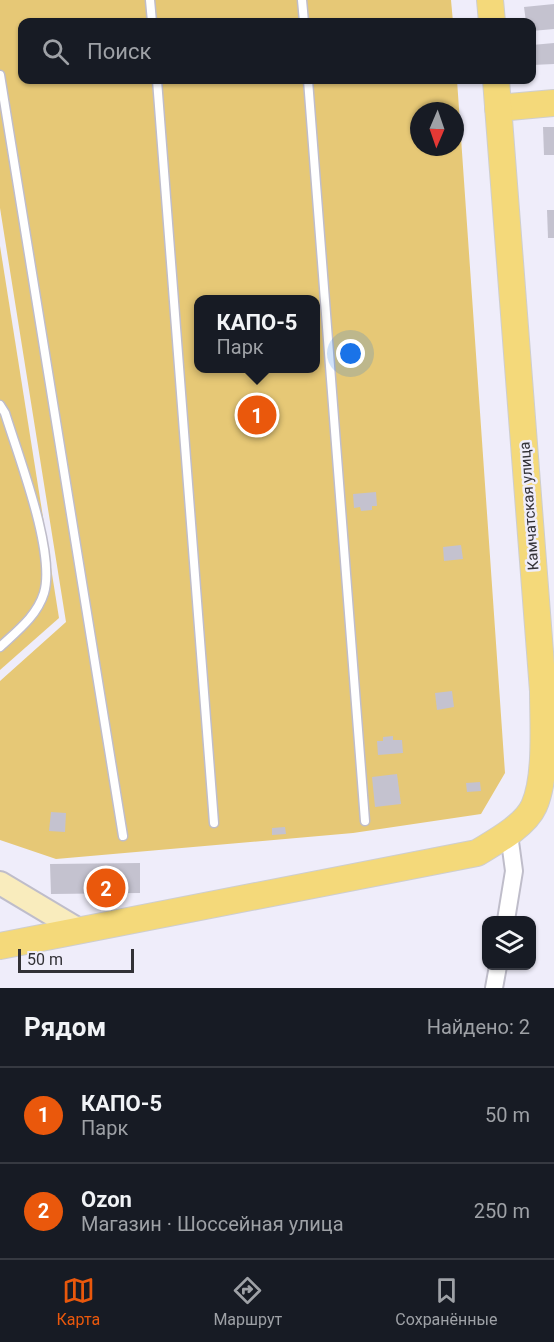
<!DOCTYPE html>
<html lang="ru">
<head>
<meta charset="utf-8">
<style>
  body { margin:0; font-family:Roboto,sans-serif; background:#242831; color:#f1f3f6 }
  .controls { position:absolute; right:18px; bottom:18px; display:grid; overflow:hidden; border-radius:12px; box-shadow:0 2px 4px #0004 }
  .controls button { width:54px; height:54px; display:grid; place-items:center; padding:0; border:0; border-bottom:2px solid #363941; background:#171b24; color:#f1f3f6; font:30px sans-serif }
  .compass { position:absolute; left:410px; top:102px; width:54px; height:54px; border-radius:50%; background:#171b24; box-shadow:0 2px 4px #0004; rotate:182deg }
  .scale { position:absolute; left:18px; bottom:15px; width:116px; box-sizing:border-box; padding-left:6px; border:3px solid #323136; border-top:0; font-size:16px; line-height:21px; white-space:nowrap; color:#323136; -webkit-text-stroke:4px #efedfa; paint-order:stroke }
  .you { position:absolute; left:351px; top:354px; width:21px; height:21px; margin:-15px; border:4px solid #fff; border-radius:50%; background:#1a73e8; box-shadow:0 0 0 9px #1a73e833 }
  .badge { display:grid; place-items:center; width:39px; height:39px; border-radius:50%; background:#ea580c; color:#fff; font-size:20px; font-weight:700 }
  .pin { position:absolute; translate:-50% -50%; border:3px solid #fff; box-shadow:0 2px 6px #0006 }
  .popup { position:absolute; left:194px; top:295px; width:126px; height:78px; box-sizing:border-box; display:grid; place-content:center; border-radius:12px; background:#171b24; filter:drop-shadow(0 2px 4px #0005); font-size:20px; white-space:nowrap; color:#9ea1a6 }
  .popup b { font-size:22px; color:#f1f3f6 }
  .popup::after { content:''; position:absolute; left:50%; top:100%; margin-left:-12px; border:12px solid transparent; border-top-color:#171b24 }
  .list { margin:0; padding:0; list-style:none }
  h2 { display:flex; justify-content:space-between; align-items:center; height:78px; margin:0; padding:0 24px; font-size:26px }
  h2 small { font-size:20px; font-weight:400; color:#9ea1a6 }
  .list li { display:grid; grid-template-columns:39px 1fr auto; gap:18px; align-items:center; box-sizing:border-box; height:96px; padding:0 24px; border-top:2px solid #363941 }
  .list b { display:block; font-size:22px; white-space:nowrap }
  .list p { margin:0; font-size:20px; white-space:nowrap; color:#9ea1a6 }
  .list em { font-size:20px; font-style:normal; color:#9ea1a6 }
  .icon { flex:none; width:33px; height:33px; fill:none; stroke:currentColor; stroke-width:2; stroke-linecap:round; stroke-linejoin:round }
  .map { position:relative; flex:none; width:554px; height:988px; overflow:hidden }
  .search { position:absolute; background:#171b24; box-shadow:0 2px 4px #0004; left:18px; right:18px; top:18px; height:66px; display:flex; align-items:center; gap:15px; box-sizing:border-box; padding:0 21px; border-radius:12px; color:#9ea1a6; font-size:22px }
  .sheet { height:270px; background:#171b24 }
  nav { display:flex; justify-content:space-around; align-items:center; box-sizing:border-box; height:84px; border-top:2px solid #363941; background:#171b24; font-size:16px; color:#9ea1a6 }
  nav a { display:grid; justify-items:center; gap:3px }
  nav .on { color:#ea580c }
  .map>svg:first-child { display:block }
</style>
</head>
<body>
<div class="map">
<svg width="554" height="988" viewBox="0 0 554 988">
  <rect width="100%" height="100%" fill="#efedfa"/>
  <!-- green -->
  <g fill="#e6c876" fill-rule="evenodd">
    <path d="M0 0H451L453 22H22V80H457L505 773 481 814 353 833 56 859 0 840V681L66 622 0 208ZM419 111H455V147H419ZM198 300H316V368H198Z"/>
    <polygon points="0,246 59,618 0,670"/>
  </g>
  <!-- building -->
  <g fill="#c4c2cf">
    <polygon points="554,4 554,29 532,31 532,22 526,22 524,7"/>
    <polygon points="554,43 554,64 532,65 532,45"/>
    <polygon points="543,127 554,127 554,155 544,155"/>
    <polygon points="547,210 554,210 554,238 548,238"/>
    <polygon points="376,492 377,506 372,506 372,510 361,511 360,507 354,508 353,494"/>
    <polygon points="461,545 463,559 444,561 443,547"/>
    <polygon points="452,691 454,707 437,710 435,693"/>
    <polygon points="393,736 393,740 402,740 403,753 378,755 377,741 383,741 383,737"/>
    <polygon points="397,774 401,804 375,807 372,777"/>
    <polygon points="480,782 481,791 467,792 466,783"/>
    <polygon points="51,812 66,813 65,832 49,831"/>
    <polygon points="285,827 286,834 272,835 272,828"/>
    <polygon points="140,863 140,893 51,894 50,864"/>
  </g>
  <g fill="none" stroke-linecap="round" stroke-linejoin="round">
    <defs>
      <g id="lane">
        <polyline points="150,0 152,22"/>
        <polyline points="302,0 304,22"/>
        <polyline points="0,75 123,836"/>
        <polyline points="157,80 214,823"/>
        <polyline points="308,80 365,821"/>
        <path d="M0 405 5 413C18 455 56 553 44 593 37 616 17 631 0 647"/>
      </g>
      <g id="street">
        <polyline points="506,920 514,871 509,834"/>
        <polyline points="494,988 498,966"/>
      </g>
      <polyline id="secondary" points="0,883 77,929"/>
      <g id="primary">
        <polyline points="490,0 492,22"/>
        <polyline points="498,108 554,103"/>
        <path d="M0 946 477 853C495 842 525 826 534 806 547 777 543 723 543 691L496 80"/>
      </g>
    </defs>
    <!-- lane casing -->
    <use href="#lane" stroke="#bfbdca" stroke-width="11"/>
    <!-- street casing -->
    <use href="#street" stroke="#bfbdca" stroke-width="20"/>
    <!-- secondary casing -->
    <use href="#secondary" stroke="#bfbdca" stroke-width="26"/>
    <!-- primary casing -->
    <use href="#primary" stroke="#cececf" stroke-width="28"/>
    <!-- lane -->
    <use href="#lane" stroke="#fff" stroke-width="8"/>
    <!-- street -->
    <use href="#street" stroke="#fff" stroke-width="16"/>
    <!-- secondary -->
    <use href="#secondary" stroke="#f9ecbd" stroke-width="22"/>
    <!-- primary -->
    <use href="#primary" stroke="#f4d97a" stroke-width="26"/>
  </g>
  <g text-anchor="middle" dominant-baseline="central" stroke-width="5" stroke-linejoin="round" paint-order="stroke">
    <!-- street labels -->
    <g font-size="15" fill="#323136" stroke="#efedfa">
      <text transform="translate(529 506) rotate(-94)">Камчатская улица</text>
    </g>
  </g>
</svg>
<div class="controls">
<button><svg class="icon" aria-label="layers" viewBox="0 0 24 24"><path d="M12 4l9 5-9 5-9-5zM3 14l9 5 9-5"/></svg></button>
</div>
<svg class="compass" viewBox="-18 -18 36 36"><path d="M0-13l5 13h-10z" fill="#e53935"/><path d="M0 13l5-13h-10z" fill="#9ea1a6"/></svg>
<div class="scale">50 m</div>
<div class="you"></div>
<div class="pin badge" style="left:257px;top:415px">1</div>
<div class="popup"><b>КАПО-5</b>Парк</div>
<div class="pin badge" style="left:106px;top:888px">2</div>
<div class="search"><svg class="icon" aria-label="search" viewBox="0 0 24 24"><circle cx="10" cy="10" r="6"/><path d="M15 15l6 6"/></svg>Поиск</div>
</div>
<section class="sheet">
<h2>Рядом<small>Найдено: 2</small></h2>
<ul class="list">
<li><span class="badge">1</span><div><b>КАПО-5</b><p>Парк</p></div><em>50 m</em></li>
<li><span class="badge">2</span><div><b>Ozon</b><p>Магазин · Шоссейная улица</p></div><em>250 m</em></li>
</ul>
</section>
<nav>
<a class="on"><svg class="icon" aria-label="map" viewBox="0 0 24 24"><path d="M3 6l6-2 6 2 6-2v14l-6 2-6-2-6 2zM9 4v14M15 6v14"/></svg>Карта</a>
<a><svg class="icon" aria-label="directions" viewBox="0 0 24 24"><path d="M12 3l9 9-9 9-9-9zM9 14v-3h6M13 9l2 2-2 2"/></svg>Маршрут</a>
<a><svg class="icon" aria-label="saved" viewBox="0 0 24 24"><path d="M7 4h10v16l-5-4-5 4z"/></svg>Сохранённые</a>
</nav>
</body>
</html>
